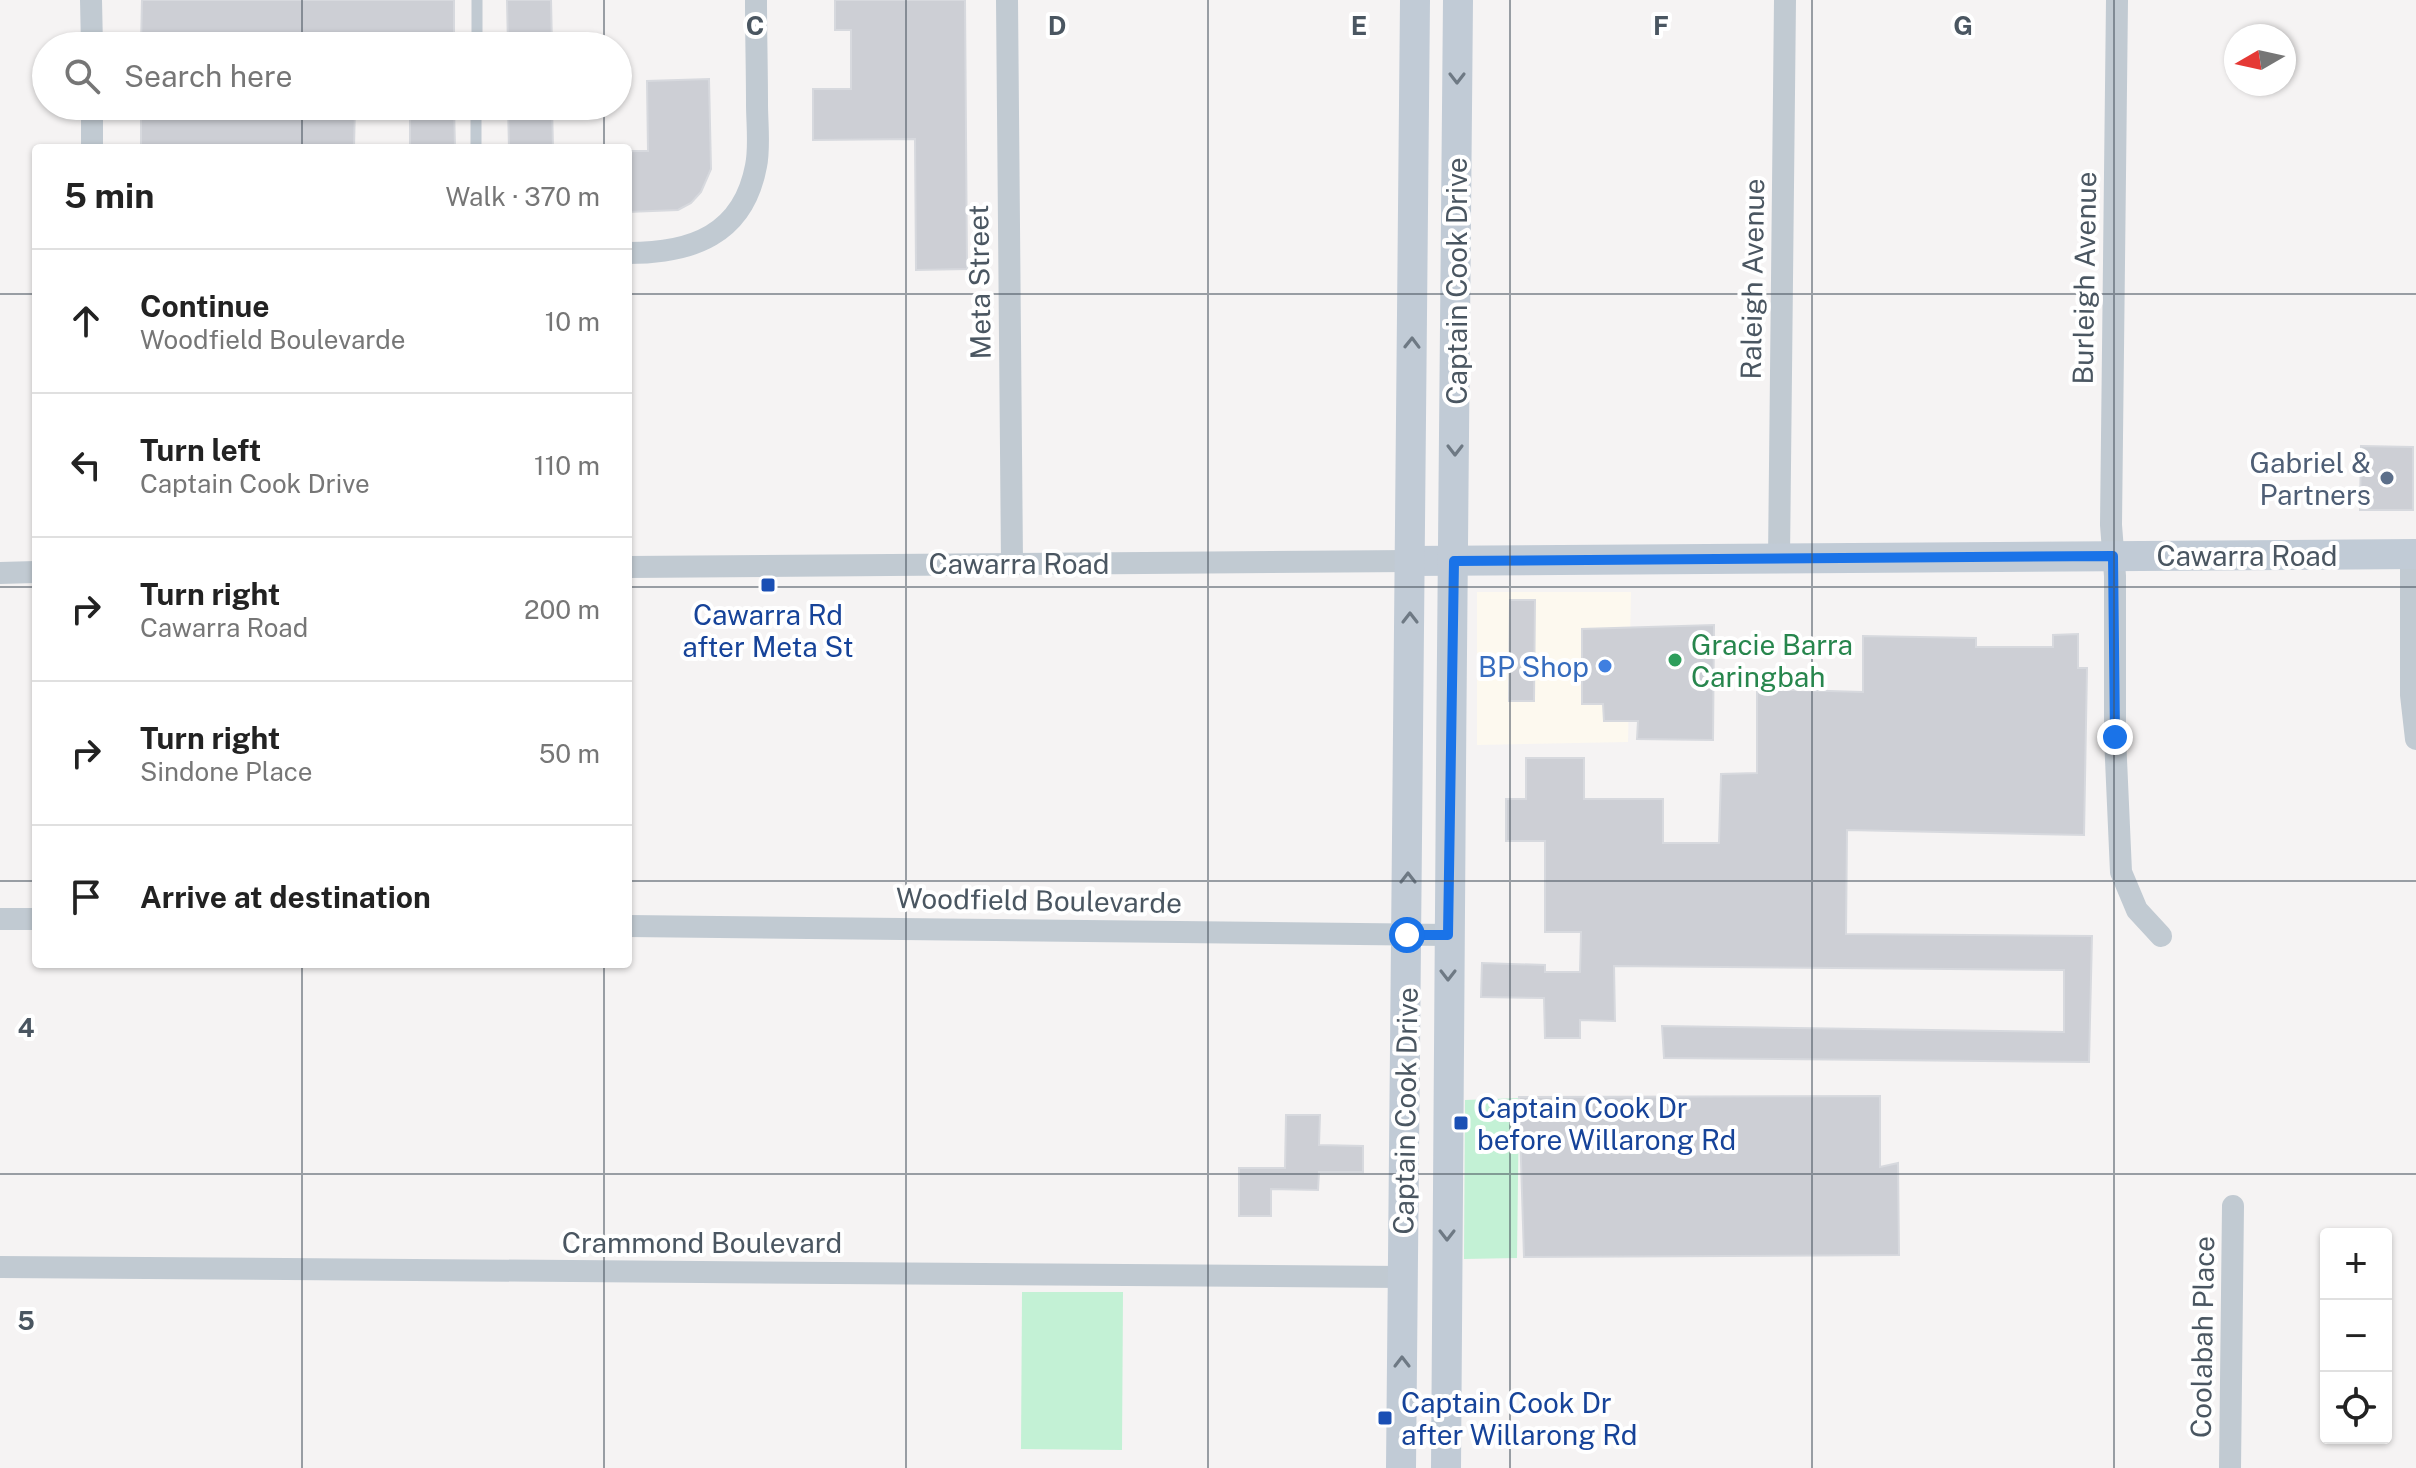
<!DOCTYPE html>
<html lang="en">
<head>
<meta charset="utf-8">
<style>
  body { margin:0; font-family:"Public Sans",sans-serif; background:#f2f2f2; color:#222 }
  .controls { position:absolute; right:24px; bottom:24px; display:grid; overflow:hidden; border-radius:8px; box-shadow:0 2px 6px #0004 }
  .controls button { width:72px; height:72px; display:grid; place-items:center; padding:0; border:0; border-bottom:2px solid #e0e0e0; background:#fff; color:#222; font:40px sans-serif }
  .compass { position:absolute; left:2224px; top:24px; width:72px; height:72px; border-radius:50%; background:#fff; box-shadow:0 2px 6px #0004; rotate:261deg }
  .stop { position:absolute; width:24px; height:24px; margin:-18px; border:6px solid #1a73e8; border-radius:50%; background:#fff }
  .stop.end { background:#1a73e8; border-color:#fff; box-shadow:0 2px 8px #0008 }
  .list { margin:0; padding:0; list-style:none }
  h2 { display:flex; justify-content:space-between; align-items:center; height:104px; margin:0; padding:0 32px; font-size:34px }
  h2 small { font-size:26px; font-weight:400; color:#767676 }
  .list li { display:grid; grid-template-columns:52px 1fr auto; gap:24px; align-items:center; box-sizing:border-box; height:144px; padding:0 32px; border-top:2px solid #e0e0e0 }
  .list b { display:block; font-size:30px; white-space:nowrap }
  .list p { margin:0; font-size:26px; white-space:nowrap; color:#767676 }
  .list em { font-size:26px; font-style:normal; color:#767676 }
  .icon { flex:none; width:44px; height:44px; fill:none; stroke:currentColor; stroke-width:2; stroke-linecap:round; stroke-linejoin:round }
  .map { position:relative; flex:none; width:2416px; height:1468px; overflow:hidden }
  .search { position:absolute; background:#fff; box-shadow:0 2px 6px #0004; left:32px; top:32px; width:600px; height:88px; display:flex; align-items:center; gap:20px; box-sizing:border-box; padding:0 28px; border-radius:44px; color:#767676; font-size:30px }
  .panel { position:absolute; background:#fff; box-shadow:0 2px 6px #0004; left:32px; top:144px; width:600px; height:824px; border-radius:8px }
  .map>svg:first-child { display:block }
</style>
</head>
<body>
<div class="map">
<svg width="2416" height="1468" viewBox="0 0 2416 1468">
  <rect width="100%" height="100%" fill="#f5f3f3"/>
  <!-- commercial -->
  <polygon fill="#fdf9ef" points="1477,592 1631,592 1628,742 1477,745"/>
  <!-- green -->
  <g fill="#c3f1d5">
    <polygon points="1519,1098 1517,1258 1464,1259 1465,1100"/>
    <polygon points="1022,1292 1123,1292 1122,1450 1021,1449"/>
  </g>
  <!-- building -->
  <g fill="#cdcfd5" stroke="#d7d9de" stroke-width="2">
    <polygon points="142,0 454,0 454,46 141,46"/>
    <polygon points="507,0 551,0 552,46 508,46"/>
    <polygon points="835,0 965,0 967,269 916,270 915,139 813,140 813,89 851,89 851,30 835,30"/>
    <polygon points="709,79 711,169 701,192 691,203 678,210 628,212 628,151 648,151 647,81"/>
    <polygon points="141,106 355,106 354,148 141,148"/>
    <polygon points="410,106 454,106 455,148 410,148"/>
    <polygon points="508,106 552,106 553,148 509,148"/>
    <polygon points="2361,446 2413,447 2413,510 2360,510"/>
    <polygon points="1510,600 1535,600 1534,701 1509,701"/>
    <polygon points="1714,625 1713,740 1637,739 1638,721 1604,721 1603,704 1582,704 1582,629"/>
    <polygon points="2078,634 2078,668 2087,668 2084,835 1847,830 1846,934 2092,936 2089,1062 1664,1058 1662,1026 2064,1032 2064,970 1614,966 1615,1021 1580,1020 1580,1038 1545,1038 1544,998 1481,997 1482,963 1545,965 1545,972 1580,972 1581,932 1545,932 1545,841 1506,841 1506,799 1526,799 1526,758 1584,758 1584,799 1663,799 1663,843 1719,843 1721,774 1757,773 1757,689 1863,692 1863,636 1976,638 1976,647 2053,647 2053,635"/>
    <polygon points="1880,1096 1880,1167 1898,1163 1899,1255 1524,1257 1519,1097"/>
    <polygon points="1286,1115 1320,1115 1319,1145 1363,1146 1363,1172 1319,1172 1318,1190 1271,1189 1271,1216 1239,1216 1239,1168 1285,1168"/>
  </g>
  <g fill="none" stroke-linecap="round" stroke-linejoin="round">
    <!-- lane -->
    <g stroke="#c1cad2" stroke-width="11">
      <polyline points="477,46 477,0"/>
      <polyline points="476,148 476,106"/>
    </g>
    <!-- street -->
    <g stroke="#c1cad2" stroke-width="22">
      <polyline points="91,0 92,46"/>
      <polyline points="1007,0 1012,563"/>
      <polyline points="2117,0 2111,525 2115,576 2115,737 2121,872 2137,910 2161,936"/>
      <polyline points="92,106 92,148"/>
      <path d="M628 253C692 253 743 235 756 166 760 147 757 124 757 104 757 70 756 35 756 0"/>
      <polyline points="2411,554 2411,695 2416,739"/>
      <polyline points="1779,559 1785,0"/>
      <polyline points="628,567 1410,561"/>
      <polyline points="0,573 36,572"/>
      <polyline points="0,919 36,919"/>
      <polyline points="628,926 1448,935"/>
      <polyline points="0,1267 1403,1277"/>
      <polyline points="2230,1468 2233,1206"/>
    </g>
    <!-- secondary -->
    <g stroke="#c1cbd6" stroke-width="30">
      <polyline points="1410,561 2416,554"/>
      <polyline points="1401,1468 1415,0"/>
      <path d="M1446 1468C1447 979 1455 489 1458 0"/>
    </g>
  </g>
  <!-- one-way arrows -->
  <defs><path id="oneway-chevron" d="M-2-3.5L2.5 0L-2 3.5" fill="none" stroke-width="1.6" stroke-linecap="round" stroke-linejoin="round" transform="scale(2)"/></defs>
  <g stroke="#6e7984">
    <use href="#oneway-chevron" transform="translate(1457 78) rotate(90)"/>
    <use href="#oneway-chevron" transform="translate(1412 343) rotate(-89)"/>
    <use href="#oneway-chevron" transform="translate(1455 450) rotate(90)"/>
    <use href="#oneway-chevron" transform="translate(1410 618) rotate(-90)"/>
    <use href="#oneway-chevron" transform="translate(1408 878) rotate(-90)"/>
    <use href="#oneway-chevron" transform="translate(1448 975) rotate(90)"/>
    <use href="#oneway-chevron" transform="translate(1447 1235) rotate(90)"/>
    <use href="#oneway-chevron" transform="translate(1402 1362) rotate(-90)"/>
  </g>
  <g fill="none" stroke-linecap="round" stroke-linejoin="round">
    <!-- route -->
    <polyline stroke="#1a73e8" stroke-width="10" points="1407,935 1448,935 1454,561 2113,556 2115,737"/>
  </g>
  <!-- grid -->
  <path fill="none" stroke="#4a5661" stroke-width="2" stroke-opacity="0.55" d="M302 0V46M604 0V46M906 0V1468M1208 0V1468M1510 0V1468M1812 0V1468M2114 0V1468M302 106V148M604 106V148M0 294H36M628 294H2416M0 587H36M628 587H2416M0 881H36M628 881H2416M302 964V1468M604 964V1468M0 1174H2416"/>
  <!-- markers -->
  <circle fill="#5c6f8a" stroke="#fff" stroke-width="3" cx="2387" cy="478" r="8"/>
  <g fill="#1a4fb4" stroke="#fff" stroke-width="3">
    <rect x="760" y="577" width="16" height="16" rx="4"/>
    <rect x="1453" y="1115" width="16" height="16" rx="4"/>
    <rect x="1377" y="1410" width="16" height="16" rx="4"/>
  </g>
  <circle fill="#2e9e5b" stroke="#fff" stroke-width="3" cx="1675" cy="660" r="8"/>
  <circle fill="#3f7fe0" stroke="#fff" stroke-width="3" cx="1605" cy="666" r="8"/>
  <g text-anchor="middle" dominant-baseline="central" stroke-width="8" stroke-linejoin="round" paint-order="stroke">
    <!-- street labels -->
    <g font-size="28" fill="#4a5661" stroke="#fff">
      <text transform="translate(2084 278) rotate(-89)">Burleigh Avenue</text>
      <text transform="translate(1752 279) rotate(-89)">Raleigh Avenue</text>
      <text transform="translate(1456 281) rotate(-90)">Captain Cook Drive</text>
      <text transform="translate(979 282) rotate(-91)">Meta Street</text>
      <text x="2247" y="555">Cawarra Road</text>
      <text x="1019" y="563">Cawarra Road</text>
      <text transform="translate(1039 900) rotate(1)">Woodfield Boulevarde</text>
      <text transform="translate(1405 1111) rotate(-89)">Captain Cook Drive</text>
      <text x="702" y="1242">Crammond Boulevard</text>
      <text transform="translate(2202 1337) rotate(-89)">Coolabah Place</text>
    </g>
    <!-- service labels -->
    <g font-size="28" fill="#4e5e75" stroke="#fff" text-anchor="end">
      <text x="2371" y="462">Gabriel &amp;<tspan x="2371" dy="32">Partners</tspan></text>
    </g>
    <!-- transit labels -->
    <g font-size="28" fill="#164399" stroke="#fff" text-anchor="start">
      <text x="768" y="614" text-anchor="middle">Cawarra Rd<tspan x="768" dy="32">after Meta St</tspan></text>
      <text x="1477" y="1107">Captain Cook Dr<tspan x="1477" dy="32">before Willarong Rd</tspan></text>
      <text x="1401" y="1402">Captain Cook Dr<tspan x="1401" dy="32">after Willarong Rd</tspan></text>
    </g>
    <!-- leisure labels -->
    <g font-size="28" fill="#27864d" stroke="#fff" text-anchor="start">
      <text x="1691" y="644">Gracie Barra<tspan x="1691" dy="32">Caringbah</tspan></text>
    </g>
    <!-- shop labels -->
    <g font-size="28" fill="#366cbe" stroke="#fff" text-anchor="end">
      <text x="1589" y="666">BP Shop</text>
    </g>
  </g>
  <g font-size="26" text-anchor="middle" font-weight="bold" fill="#4a5661" stroke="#fff" stroke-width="8" stroke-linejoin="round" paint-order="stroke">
    <text x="755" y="35">C</text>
    <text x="1057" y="35">D</text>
    <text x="1359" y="35">E</text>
    <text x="1661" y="35">F</text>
    <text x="1963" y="35">G</text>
    <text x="26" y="1037">4</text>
    <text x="26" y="1330">5</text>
  </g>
</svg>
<div class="controls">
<button>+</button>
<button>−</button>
<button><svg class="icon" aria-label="locate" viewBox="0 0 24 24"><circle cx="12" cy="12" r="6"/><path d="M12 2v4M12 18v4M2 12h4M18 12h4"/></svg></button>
</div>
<svg class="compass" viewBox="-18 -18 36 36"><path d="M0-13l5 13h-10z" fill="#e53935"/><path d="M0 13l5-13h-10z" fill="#767676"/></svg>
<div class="stop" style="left:1407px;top:935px"></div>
<div class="stop end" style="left:2115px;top:737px"></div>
<div class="search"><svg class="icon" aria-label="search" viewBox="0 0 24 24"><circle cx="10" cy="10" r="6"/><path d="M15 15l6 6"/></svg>Search here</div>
<section class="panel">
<h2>5 min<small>Walk · 370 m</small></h2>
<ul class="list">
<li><svg class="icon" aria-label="ahead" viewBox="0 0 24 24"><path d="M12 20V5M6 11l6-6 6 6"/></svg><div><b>Continue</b><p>Woodfield Boulevarde</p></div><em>10 m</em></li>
<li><svg class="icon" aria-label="left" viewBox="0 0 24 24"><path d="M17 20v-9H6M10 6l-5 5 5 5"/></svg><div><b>Turn left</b><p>Captain Cook Drive</p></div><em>110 m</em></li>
<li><svg class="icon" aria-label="right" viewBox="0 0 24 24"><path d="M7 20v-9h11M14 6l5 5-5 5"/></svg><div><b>Turn right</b><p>Cawarra Road</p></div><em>200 m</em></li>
<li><svg class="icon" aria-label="right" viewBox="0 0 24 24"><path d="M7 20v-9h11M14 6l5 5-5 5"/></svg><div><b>Turn right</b><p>Sindone Place</p></div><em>50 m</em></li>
<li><svg class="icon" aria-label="arrive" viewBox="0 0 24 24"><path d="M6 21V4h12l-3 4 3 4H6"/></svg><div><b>Arrive at destination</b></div></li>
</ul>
</section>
</div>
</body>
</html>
